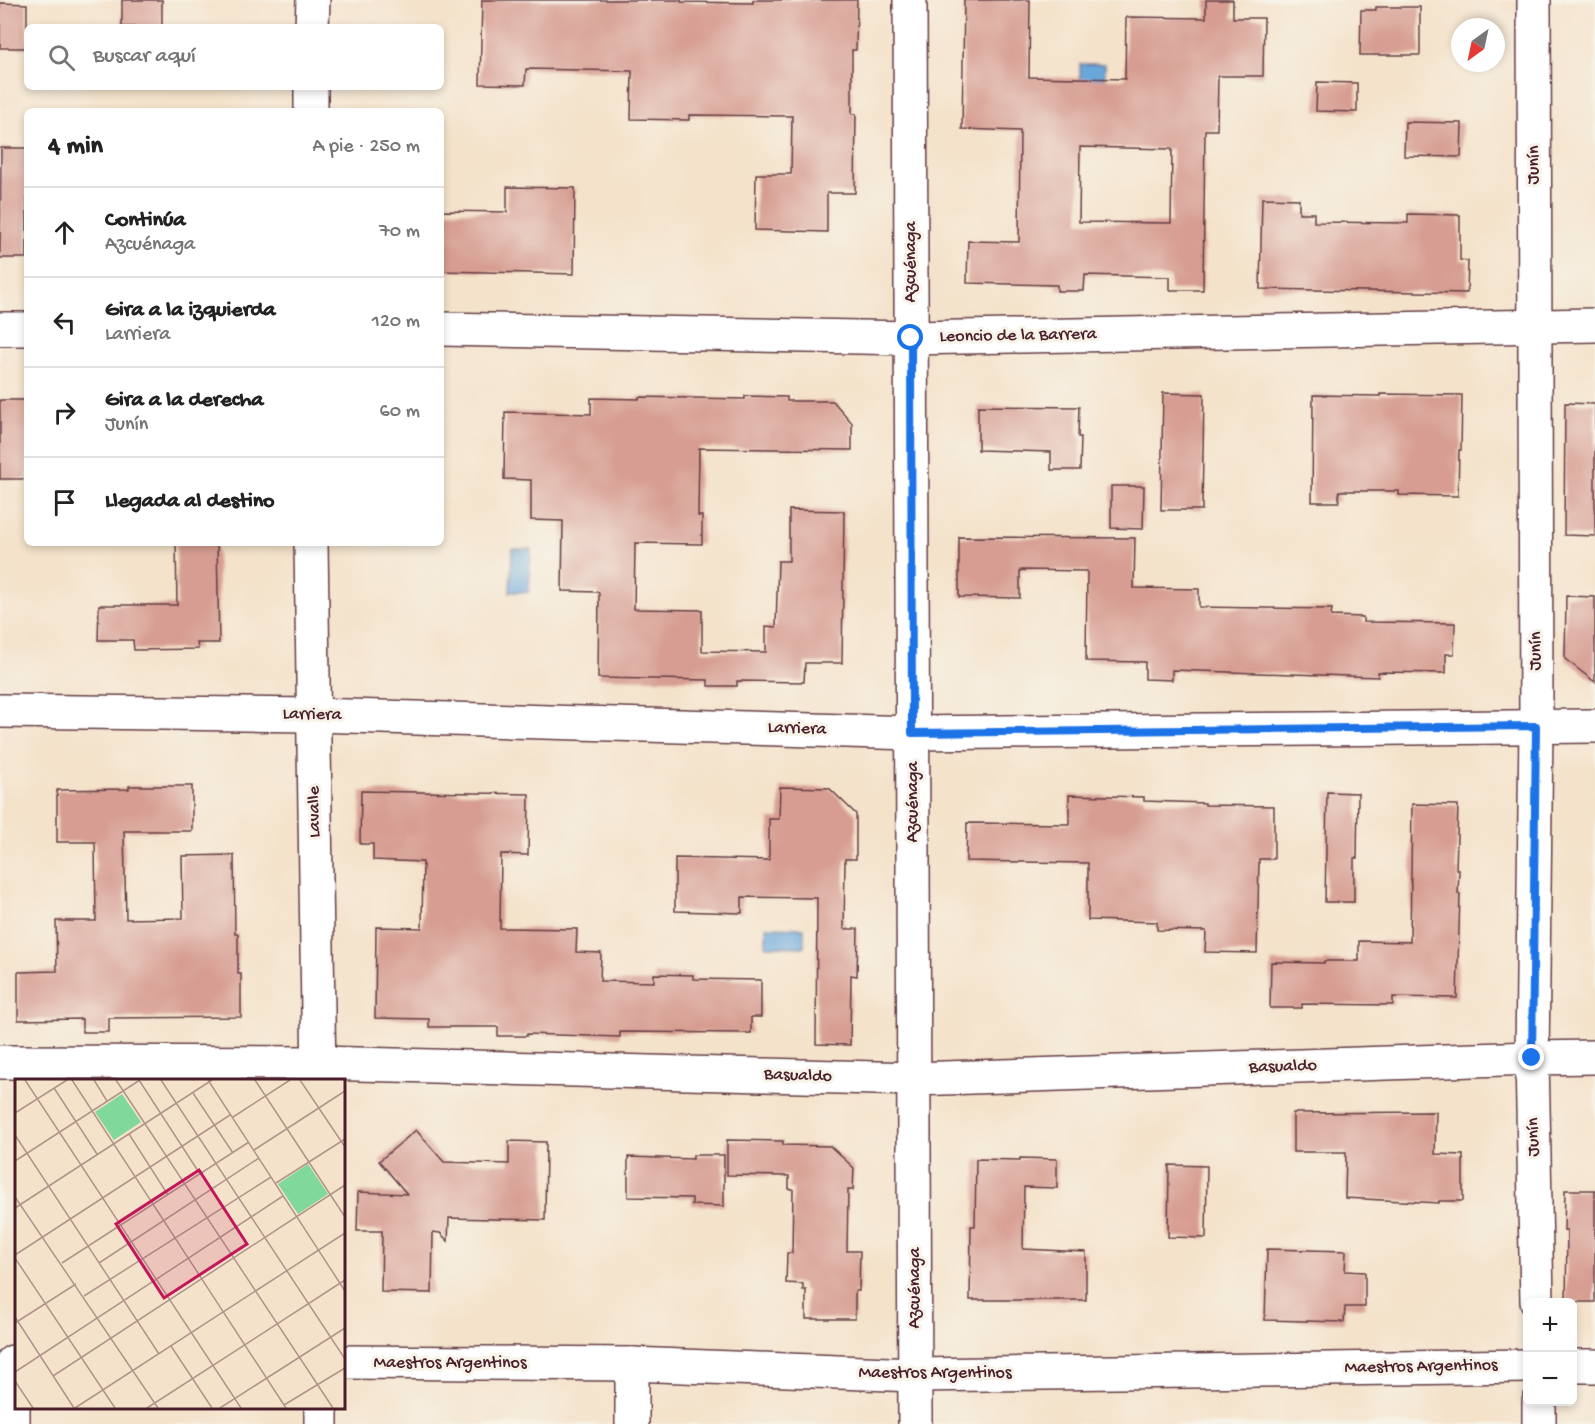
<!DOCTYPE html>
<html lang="es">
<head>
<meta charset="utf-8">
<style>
  body { margin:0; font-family:"Gochi Hand",sans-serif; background:#f6f6f6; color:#222 }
  .controls { position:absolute; right:18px; bottom:18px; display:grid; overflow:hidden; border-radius:9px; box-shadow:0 3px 9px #0003 }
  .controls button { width:54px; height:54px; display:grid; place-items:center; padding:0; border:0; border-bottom:2px solid #e0e0e0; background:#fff; color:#222; font:30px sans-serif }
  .compass { position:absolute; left:1451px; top:18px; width:54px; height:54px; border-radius:50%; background:#fff; box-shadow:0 3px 9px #0003; rotate:213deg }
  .stop { position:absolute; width:18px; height:18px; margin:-14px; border:4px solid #1a73e8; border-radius:50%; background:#fff }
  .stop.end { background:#1a73e8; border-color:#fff; box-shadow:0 2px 6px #0008 }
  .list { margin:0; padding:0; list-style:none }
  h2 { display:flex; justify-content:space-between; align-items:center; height:78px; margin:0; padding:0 24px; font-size:26px }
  h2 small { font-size:20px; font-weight:400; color:#767676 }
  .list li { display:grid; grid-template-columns:39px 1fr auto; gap:18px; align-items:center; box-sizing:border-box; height:90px; padding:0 24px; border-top:2px solid #e0e0e0 }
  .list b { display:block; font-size:22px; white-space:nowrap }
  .list p { margin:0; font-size:20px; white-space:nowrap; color:#767676 }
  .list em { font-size:20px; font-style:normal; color:#767676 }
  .icon { flex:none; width:33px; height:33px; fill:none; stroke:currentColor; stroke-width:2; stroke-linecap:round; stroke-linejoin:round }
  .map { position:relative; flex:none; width:1595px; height:1424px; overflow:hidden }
  .search { position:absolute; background:#fff; box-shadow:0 3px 9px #0003; left:24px; top:24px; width:420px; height:66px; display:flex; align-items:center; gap:15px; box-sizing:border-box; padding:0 21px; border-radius:9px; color:#767676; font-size:22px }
  .panel { position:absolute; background:#fff; box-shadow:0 3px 9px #0003; left:24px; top:108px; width:420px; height:438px; border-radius:9px }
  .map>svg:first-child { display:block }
</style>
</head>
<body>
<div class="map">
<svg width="1595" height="1424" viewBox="0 0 1595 1424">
  <rect width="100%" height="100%" fill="#f7f3e8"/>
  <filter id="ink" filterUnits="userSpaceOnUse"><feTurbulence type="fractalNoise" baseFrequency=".0167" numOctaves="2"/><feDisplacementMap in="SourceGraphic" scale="12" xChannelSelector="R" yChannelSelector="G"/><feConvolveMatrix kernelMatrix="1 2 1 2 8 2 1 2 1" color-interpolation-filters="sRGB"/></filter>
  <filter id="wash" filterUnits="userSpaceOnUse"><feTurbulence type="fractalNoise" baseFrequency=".008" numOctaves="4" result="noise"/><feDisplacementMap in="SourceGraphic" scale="24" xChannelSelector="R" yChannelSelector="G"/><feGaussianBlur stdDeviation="1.35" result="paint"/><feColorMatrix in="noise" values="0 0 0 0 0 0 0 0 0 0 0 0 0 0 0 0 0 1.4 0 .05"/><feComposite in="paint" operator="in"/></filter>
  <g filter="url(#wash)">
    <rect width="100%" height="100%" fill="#f4e2ca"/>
    <!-- water -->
    <g fill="#69a7db" stroke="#5a6383" stroke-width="1.5">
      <polygon points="1080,64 1105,64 1104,105 1080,104"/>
      <polygon points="512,549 531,549 529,592 510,592"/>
      <polygon points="766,927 804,928 804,947 766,946"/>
    </g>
    <g id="blocks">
      <!-- building -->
      <g fill="#d79d92" fill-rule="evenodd">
        <rect x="122" y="0" width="40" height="27"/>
        <polygon points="482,0 681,0 681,2 753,3 753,0 857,0 856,50 852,50 852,114 856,114 855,193 827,193 827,232 755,230 756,174 791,174 792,116 689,115 689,120 631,119 632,71 526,69 525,85 480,84"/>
        <path d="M964 0H1030L1029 77 1125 79 1126 17 1206 18V0H1233V18H1264L1263 76H1218L1217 130H1205L1203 290H1170V277L1085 275 1084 291H1057V285L967 283 968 241 1019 242 1020 131 962 129ZM1080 147 1172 149 1171 223 1079 222Z"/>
        <polygon points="0,3 27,4 27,48 0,48"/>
        <polygon points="1376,7 1420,7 1420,55 1360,55 1361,10 1376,10"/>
        <polygon points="1317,82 1357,83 1357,112 1316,111"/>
        <polygon points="1405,122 1462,123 1461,157 1404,156"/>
        <polygon points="1,148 27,148 27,258 0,258"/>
        <polygon points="507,187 575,188 574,274 441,271 442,211 507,212"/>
        <polygon points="1262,198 1299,199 1299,213 1314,213 1314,222 1408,223 1408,214 1460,215 1460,260 1468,261 1467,293 1260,289"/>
        <polygon points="1163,393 1204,394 1202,510 1161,510"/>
        <polygon points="1380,394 1462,395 1461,450 1459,450 1458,496 1399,495 1399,491 1339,491 1339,502 1312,502 1313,395 1380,396"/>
        <polygon points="745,396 787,397 787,401 833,401 852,423 852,450 699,448 698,516 702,516 702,544 635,543 634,609 702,610 702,651 766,652 766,626 776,627 778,561 789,561 789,510 844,511 842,663 805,663 804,682 737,681 737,686 708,686 708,680 598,678 599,594 598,592 562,591 563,521 531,520 531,480 504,479 505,412 591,414 591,398 639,399 639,397 745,399"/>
        <rect x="0" y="400" width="27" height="79"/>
        <polygon points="1565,403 1595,404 1595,536 1564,535"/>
        <polygon points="978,406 1079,407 1078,437 1081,437 1080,470 1051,470 1051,452 978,450"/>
        <polygon points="1111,486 1144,486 1143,529 1111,528"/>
        <polygon points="959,537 1135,538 1134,588 1199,589 1199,607 1332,609 1331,616 1363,617 1363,622 1455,623 1454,654 1446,654 1446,673 1378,672 1378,677 1172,670 1172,680 1145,679 1145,662 1086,661 1087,571 1020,570 1020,598 959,597"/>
        <polygon points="176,543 217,543 219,643 197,643 198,649 134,650 133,640 98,640 99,605 177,605"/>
        <polygon points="1566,596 1595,597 1595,682 1565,659"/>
        <polygon points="129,786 192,786 192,831 124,831 126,919 183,918 182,856 234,855 235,934 238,934 238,974 241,974 241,1017 109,1018 109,1032 82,1032 82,1019 18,1020 18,972 57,971 56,921 96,921 95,842 57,842 57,790 129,789"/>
        <polygon points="780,787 829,788 856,814 856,859 845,859 844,929 858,929 857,976 851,975 850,1045 816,1044 817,898 742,897 742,913 675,911 675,858 769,860 769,819 779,819"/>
        <polygon points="361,791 529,794 528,855 501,854 500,928 577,929 576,952 601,953 600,981 654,982 654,974 693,975 693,979 761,980 761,1017 751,1017 751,1033 620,1032 620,1037 527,1034 527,1036 498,1036 498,1027 429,1027 429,1019 375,1018 376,927 422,928 423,862 373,860 373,844 360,844"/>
        <polygon points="1327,792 1358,793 1357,858 1354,858 1354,902 1325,902"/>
        <polygon points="1069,795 1144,797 1144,801 1205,803 1205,805 1274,806 1274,859 1259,859 1257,953 1205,952 1206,931 1157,930 1157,922 1088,920 1088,863 966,861 967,823 1069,824"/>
        <polygon points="1412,804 1458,805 1456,870 1459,870 1458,894 1460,894 1457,998 1393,997 1393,1005 1302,1004 1302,1008 1270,1008 1271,962 1324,963 1324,961 1359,961 1359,941 1410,942"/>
        <polygon points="1436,1112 1435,1154 1463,1155 1463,1201 1439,1201 1439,1203 1345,1198 1346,1152 1293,1152 1293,1113"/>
        <polygon points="416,1130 444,1162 509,1164 509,1141 546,1142 545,1220 449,1218 448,1241 440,1233 433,1232 432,1293 381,1292 382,1231 357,1231 358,1192 407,1194 379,1161"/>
        <polygon points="727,1140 783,1141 783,1145 830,1146 854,1168 853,1190 848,1190 847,1251 860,1251 859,1291 855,1291 855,1319 806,1319 806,1290 803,1290 803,1284 786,1283 787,1253 792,1253 793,1189 789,1189 789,1176 727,1175"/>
        <polygon points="693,1155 724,1155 724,1206 692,1205 692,1198 628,1197 628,1157 693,1159"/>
        <polygon points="1020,1158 1057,1159 1057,1188 1024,1187 1023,1249 1086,1252 1086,1300 970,1300 971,1226 975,1226 976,1159 1020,1160"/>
        <polygon points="1169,1165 1207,1166 1206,1238 1168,1237"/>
        <polygon points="1565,1190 1595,1190 1595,1302 1566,1302 1567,1230 1564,1230"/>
        <polygon points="1267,1249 1346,1251 1345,1271 1365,1272 1365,1307 1345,1307 1344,1322 1265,1320"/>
      </g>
    </g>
  </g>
  <g filter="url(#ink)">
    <use href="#blocks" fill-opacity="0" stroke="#643c43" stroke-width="1.5"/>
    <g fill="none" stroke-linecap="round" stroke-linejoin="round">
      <defs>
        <g id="street">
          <polyline points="910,0 915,1424"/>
          <polyline points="1534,0 1536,726 1532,1058 1537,1302"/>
          <polyline points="312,27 313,0"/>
          <polyline points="311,111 311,87"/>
          <polyline points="0,329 27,329"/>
          <polyline points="441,329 911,338 1595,325"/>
          <polyline points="311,543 319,1080"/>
          <polyline points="0,711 314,715 912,733 1595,726"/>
          <polyline points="0,1062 319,1063 914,1079 1532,1058 1595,1057"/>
          <polyline points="13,1362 13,1424"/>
          <polyline points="344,1362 632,1364 915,1375 1528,1366"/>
          <polyline points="1572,1366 1595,1366"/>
          <polyline points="1539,1402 1539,1424"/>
          <polyline points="321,1424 321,1408"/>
          <polyline points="632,1424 632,1364"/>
        </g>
      </defs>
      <!-- street casing -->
      <use href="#street" stroke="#643c43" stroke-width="36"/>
      <!-- street -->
      <use href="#street" stroke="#fff" stroke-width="33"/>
    </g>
  </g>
  <g fill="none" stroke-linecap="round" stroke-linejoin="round" filter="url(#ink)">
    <!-- route -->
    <polyline stroke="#1a73e8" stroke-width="8" points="911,338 912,733 1536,726 1532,1058"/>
  </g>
  <g text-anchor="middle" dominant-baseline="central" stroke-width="6" stroke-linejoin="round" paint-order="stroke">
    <!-- street labels -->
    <g font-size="18" fill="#4a1f2b" stroke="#f7f3e8">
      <text transform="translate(1534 165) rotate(-90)">Junín</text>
      <text transform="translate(911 262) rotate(-90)">Azcuénaga</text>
      <text transform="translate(1018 336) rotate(-1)">Leoncio de la Barrera</text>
      <text transform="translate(1536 651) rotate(-90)">Junín</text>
      <text transform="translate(312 715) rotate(1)">Larriera</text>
      <text transform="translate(797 729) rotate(2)">Larriera</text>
      <text transform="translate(913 802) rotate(-90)">Azcuénaga</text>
      <text transform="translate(315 812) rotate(-91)">Lavalle</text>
      <text transform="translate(1283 1067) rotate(-2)">Basualdo</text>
      <text transform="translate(798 1076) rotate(2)">Basualdo</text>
      <text transform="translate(1534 1137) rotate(-91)">Junín</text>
      <text transform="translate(915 1288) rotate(-90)">Azcuénaga</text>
      <text x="450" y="1363">Maestros Argentinos</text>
      <text transform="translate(1421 1367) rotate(-1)">Maestros Argentinos</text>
      <text x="935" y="1373">Maestros Argentinos</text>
    </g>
  </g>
  <!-- overview -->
  <g transform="translate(15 1079)">
    <rect width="330" height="330" fill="#f4e2ca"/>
    <path d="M107 15 126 43 99 61 80 33ZM293 85 313 115 283 135 263 105Z" fill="#81d89b"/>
    <path fill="none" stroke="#b0948a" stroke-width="1.5" d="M10 1 226 329M57 1 271 329M79 1 92 22M101 1 318 329M124 1 185 95M146 1 330 280M193 1 330 212M240 1 330 138M285 1 330 68M39 9 82 75M178 14 218 74M0 34 52 1M218 38 275 1M114 55 153 116M0 56 144 275M239 71 330 12M0 82 125 1M261 104 330 60M0 118 143 329M0 129 197 1M0 176 215 36M0 179 100 329M47 184 234 63M84 184 244 79M69 217 256 98M0 238 59 329M0 244 61 205M156 267 197 329M0 293 268 117M38 297 330 106M0 302 18 329M269 326 330 289M60 329 330 154M132 329 330 201M205 329 330 249"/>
    <path fill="#c2185b" fill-opacity="0.15" stroke="#c2185b" stroke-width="3" d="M184 91 232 165 149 219 101 145Z"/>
    <rect width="330" height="330" fill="none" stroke="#4a1f2b" stroke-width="3"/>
  </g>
</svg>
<div class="controls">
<button>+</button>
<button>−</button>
</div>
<svg class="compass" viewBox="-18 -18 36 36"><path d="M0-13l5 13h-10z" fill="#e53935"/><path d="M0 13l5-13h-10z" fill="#767676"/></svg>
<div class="stop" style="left:911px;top:338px"></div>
<div class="stop end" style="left:1532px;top:1058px"></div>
<div class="search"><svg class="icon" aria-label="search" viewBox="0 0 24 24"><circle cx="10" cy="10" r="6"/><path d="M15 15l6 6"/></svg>Buscar aquí</div>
<section class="panel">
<h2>4 min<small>A pie · 250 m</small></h2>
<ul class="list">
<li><svg class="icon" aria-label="ahead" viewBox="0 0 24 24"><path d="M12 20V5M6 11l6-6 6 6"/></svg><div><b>Continúa</b><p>Azcuénaga</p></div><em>70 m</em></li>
<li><svg class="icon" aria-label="left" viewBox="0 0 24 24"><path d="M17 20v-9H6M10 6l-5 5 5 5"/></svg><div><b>Gira a la izquierda</b><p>Larriera</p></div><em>120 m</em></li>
<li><svg class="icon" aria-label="right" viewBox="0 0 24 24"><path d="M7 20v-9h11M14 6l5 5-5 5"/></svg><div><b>Gira a la derecha</b><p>Junín</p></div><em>60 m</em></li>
<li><svg class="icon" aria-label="arrive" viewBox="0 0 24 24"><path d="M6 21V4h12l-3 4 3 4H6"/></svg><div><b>Llegada al destino</b></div></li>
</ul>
</section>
</div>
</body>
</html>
